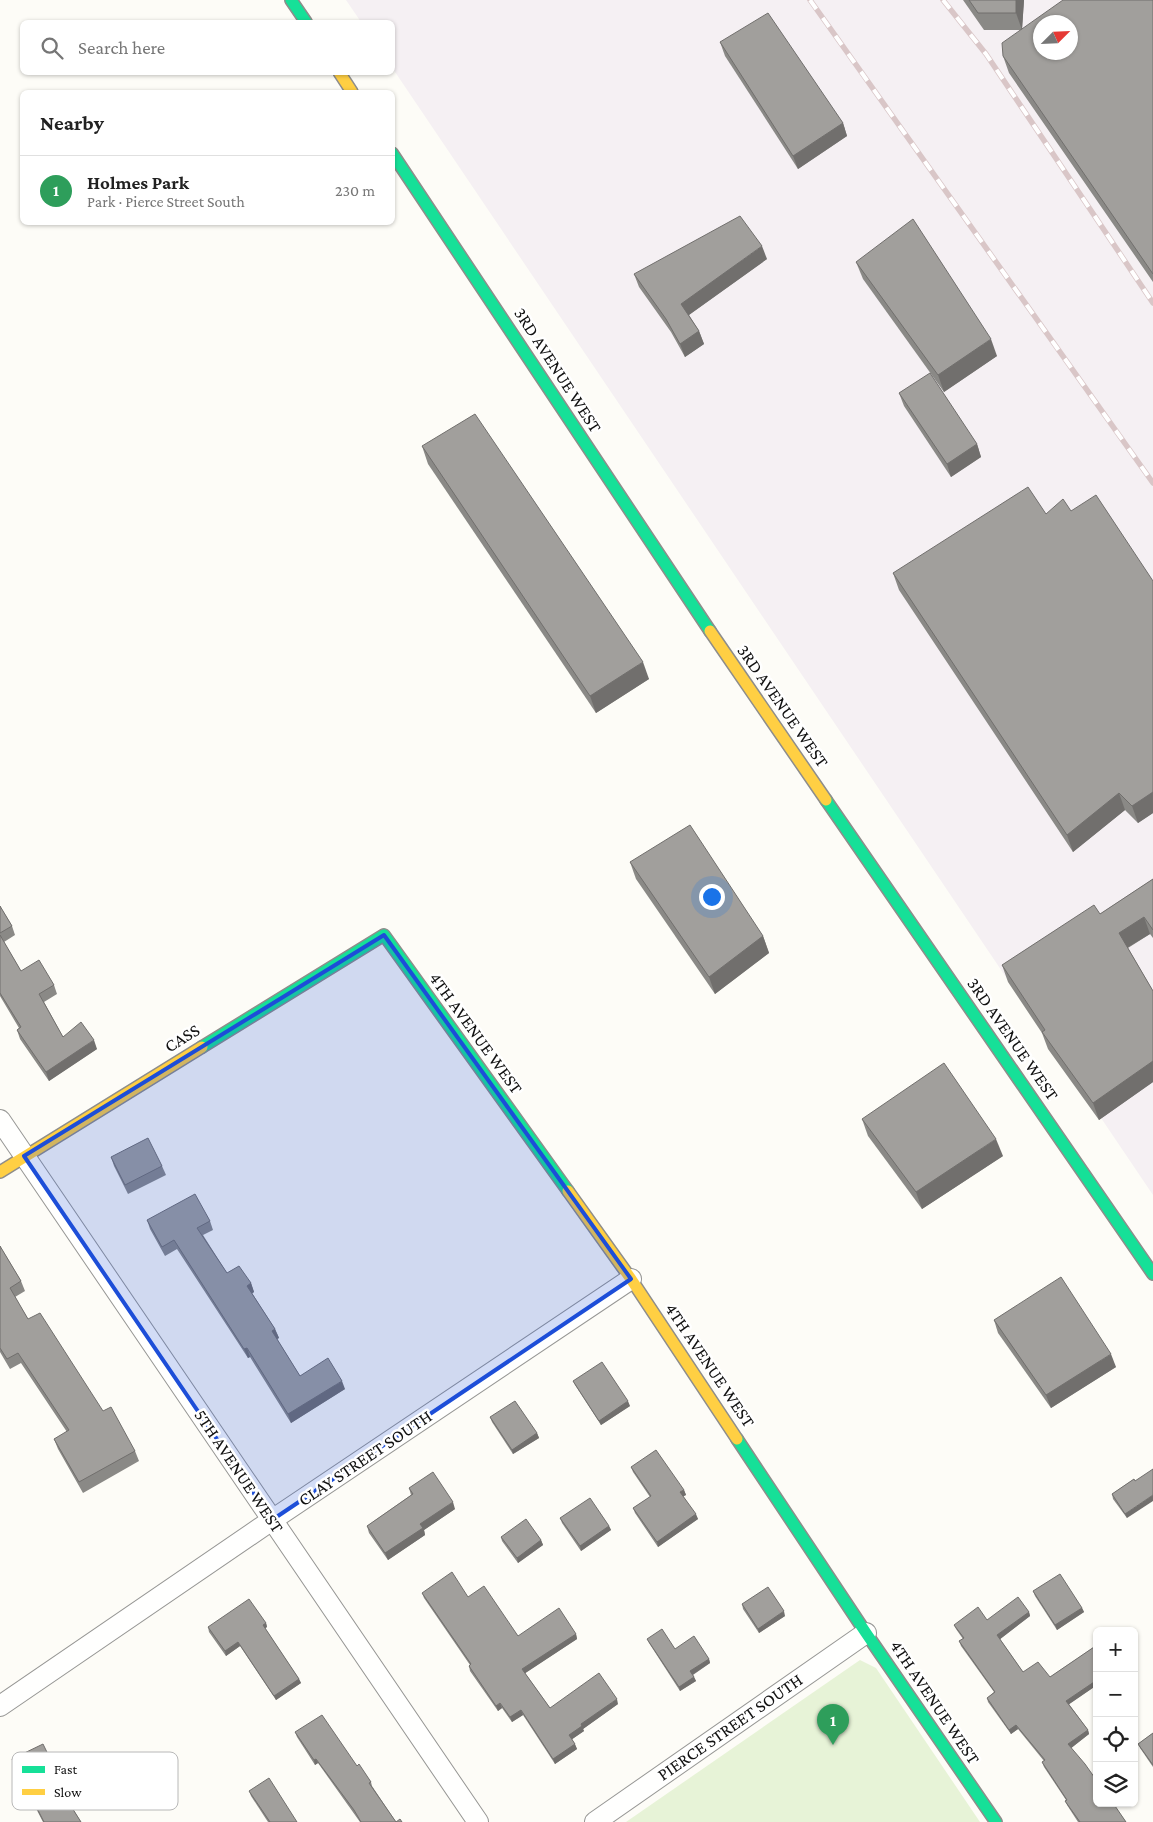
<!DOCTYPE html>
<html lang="en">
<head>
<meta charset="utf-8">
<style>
  body { margin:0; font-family:"Crimson Pro",serif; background:#f6f6f6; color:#222 }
  .controls { position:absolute; right:15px; bottom:15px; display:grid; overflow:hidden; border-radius:8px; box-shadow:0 1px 4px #0004 }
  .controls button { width:45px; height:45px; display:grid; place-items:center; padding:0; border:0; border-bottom:1px solid #e0e0e0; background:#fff; color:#222; font:25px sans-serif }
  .compass { position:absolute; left:1033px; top:15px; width:45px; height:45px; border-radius:50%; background:#fff; box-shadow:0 1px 4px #0004; rotate:66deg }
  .you { position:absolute; left:711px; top:896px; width:18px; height:18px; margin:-12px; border:4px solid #fff; border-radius:50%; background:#1a73e8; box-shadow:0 0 0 8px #1a73e833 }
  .badge { display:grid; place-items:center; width:32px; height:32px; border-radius:50%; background:#646362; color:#fff; font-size:16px; font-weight:700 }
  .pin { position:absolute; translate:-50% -41px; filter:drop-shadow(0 1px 2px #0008) }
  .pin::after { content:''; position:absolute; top:26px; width:18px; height:15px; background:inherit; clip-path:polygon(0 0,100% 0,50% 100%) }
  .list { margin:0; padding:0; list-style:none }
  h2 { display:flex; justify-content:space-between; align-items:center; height:65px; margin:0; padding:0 20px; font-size:21px }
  h2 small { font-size:16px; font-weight:400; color:#767676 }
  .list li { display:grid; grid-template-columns:32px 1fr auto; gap:15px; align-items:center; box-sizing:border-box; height:70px; padding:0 20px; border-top:1px solid #e0e0e0 }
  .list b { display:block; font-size:19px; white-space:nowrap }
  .list p { margin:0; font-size:16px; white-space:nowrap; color:#767676 }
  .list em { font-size:16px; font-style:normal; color:#767676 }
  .icon { flex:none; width:28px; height:28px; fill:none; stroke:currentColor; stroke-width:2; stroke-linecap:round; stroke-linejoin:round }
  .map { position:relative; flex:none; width:1153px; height:1822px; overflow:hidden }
  .search { position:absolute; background:#fff; box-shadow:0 1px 4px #0004; left:20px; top:20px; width:375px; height:55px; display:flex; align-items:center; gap:12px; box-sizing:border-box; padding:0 18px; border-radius:8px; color:#767676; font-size:19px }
  .panel { position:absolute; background:#fff; box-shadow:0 1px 4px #0004; left:20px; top:90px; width:375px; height:135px; border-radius:8px }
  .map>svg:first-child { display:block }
</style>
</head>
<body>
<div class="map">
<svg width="1153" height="1822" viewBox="0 0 1153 1822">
  <rect width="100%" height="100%" fill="#fdfcf7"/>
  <!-- industrial -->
  <path fill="#f5f0f3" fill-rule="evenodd" d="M346 0H1153V1195L393 69 392 22H361ZM1040 22H1070V52H1040Z"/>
  <!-- green -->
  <polygon fill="#e7f3d7" points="860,1660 876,1668 980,1822 626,1822"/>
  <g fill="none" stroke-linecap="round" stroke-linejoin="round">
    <defs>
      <g id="street">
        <polyline points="0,1120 478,1822"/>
        <polyline points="0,1706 272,1520 631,1279"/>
        <polyline points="595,1822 866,1633"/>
      </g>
      <g id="fast">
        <polyline points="291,0 306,22"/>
        <polyline points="392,153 710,631"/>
        <polyline points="826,800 1153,1274"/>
        <polyline points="202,1047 384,935 568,1191"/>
        <polyline points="737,1439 866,1633 996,1822"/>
      </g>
      <g id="slow">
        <polyline points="339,72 352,92"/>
        <polyline points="710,631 826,800"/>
        <polyline points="0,1172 202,1047"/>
        <polyline points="568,1191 631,1279 737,1439"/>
      </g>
    </defs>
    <!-- street casing -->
    <use href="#street" stroke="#979795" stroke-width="22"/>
    <!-- fast casing -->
    <use href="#fast" stroke="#8e8d8b" stroke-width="14"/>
    <!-- slow casing -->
    <use href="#slow" stroke="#8e8d8b" stroke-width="14"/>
    <!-- street -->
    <use href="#street" stroke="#fffffe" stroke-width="20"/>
    <!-- fast -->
    <use href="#fast" stroke="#16e098" stroke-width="11"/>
    <!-- slow -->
    <use href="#slow" stroke="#ffcf43" stroke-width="11"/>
    <defs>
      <g id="rail">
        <polyline points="810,0 1153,483"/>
        <polyline points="943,0 986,54 1153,303"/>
      </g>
    </defs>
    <!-- rail casing -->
    <use href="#rail" stroke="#d9c6c7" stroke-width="5.5"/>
    <!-- rail -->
    <use href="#rail" stroke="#fff" stroke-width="4" stroke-dasharray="11" stroke-linecap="butt"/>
  </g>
  <!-- wall -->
  <g fill="#8a8986">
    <polygon points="963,0 1024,0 1022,29 1153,0 1153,282 1009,73 1003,56 1021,30 984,30"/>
    <polygon points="720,42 843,123 847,136 798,169 725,56"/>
    <polygon points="767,259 689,315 699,331 704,344 685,357 671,332 639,287 634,274"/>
    <polygon points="856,262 997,356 944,392 863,279"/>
    <polygon points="899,393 977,444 981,457 951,477 904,406"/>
    <polygon points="422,446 649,679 596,713 428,464"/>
    <polygon points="1071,511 1153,581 1153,813 1138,823 1125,810 1073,852 899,590 893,573 1046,514"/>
    <polygon points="630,862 763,936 769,953 715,994 636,879"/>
    <polygon points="1153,879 1153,938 1150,934 1128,948 1153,991 1153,1082 1099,1120 1048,1049 1042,1033 1008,982 1002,965 1100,914"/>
    <polygon points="0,906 12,926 15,935 4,942 21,971 54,985 57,994 44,1002 63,1037 97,1049 49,1081 20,1039 17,1030 19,1028 0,996"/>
    <polygon points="862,1119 1003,1156 922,1209 868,1136"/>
    <polygon points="111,1157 162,1166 166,1175 128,1194 114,1166"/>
    <polygon points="147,1220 210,1221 213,1230 203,1235 227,1273 251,1283 254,1292 252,1293 275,1329 279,1338 277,1339 300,1376 345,1389 291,1423 250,1357 248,1358 177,1249 165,1256 150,1229"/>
    <polygon points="0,1246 21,1281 25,1291 15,1297 28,1319 135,1451 139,1461 83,1493 58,1449 54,1439 67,1432 21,1363 10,1369 0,1352"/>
    <polygon points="994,1320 1116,1367 1051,1408 998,1333"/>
    <polygon points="573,1381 630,1406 601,1425 575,1385"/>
    <polygon points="490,1417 537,1433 539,1438 513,1454 492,1422"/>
    <polygon points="631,1467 684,1490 686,1495 683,1496 698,1519 658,1547 635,1513 633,1508 650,1497 633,1472"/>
    <polygon points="1134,1479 1127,1518 1113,1499 1112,1494"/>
    <polygon points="409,1488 455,1509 424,1530 425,1535 388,1560 369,1533 367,1526 411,1495"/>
    <polygon points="560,1518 609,1526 611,1530 581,1551 562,1523"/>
    <polygon points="501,1537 541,1540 543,1545 518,1563 502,1541"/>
    <polygon points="1033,1591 1082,1608 1084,1612 1057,1630 1035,1596"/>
    <polygon points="422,1593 468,1597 518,1636 576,1634 577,1639 525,1673 550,1708 618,1704 583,1729 584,1731 572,1739 577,1749 555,1764 523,1715 512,1722 502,1708 498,1711 470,1671 469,1666 470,1665 424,1598"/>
    <polygon points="742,1604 785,1616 759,1633 743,1609"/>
    <polygon points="1029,1612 1030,1616 1000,1639 1023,1672 1050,1677 1097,1645 1097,1685 1069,1704 1088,1730 1089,1734 1071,1748 1126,1822 1078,1822 1067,1805 1065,1801 1066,1800 1044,1767 1042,1762 1044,1761 1018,1729 1011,1734 988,1702 987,1698 994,1692 961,1646 959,1641 963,1639 956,1629 954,1625 987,1620"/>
    <polygon points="266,1623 267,1627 265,1628 299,1679 301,1683 276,1700 240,1646 226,1656 209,1632 208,1627"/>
    <polygon points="647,1639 675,1649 709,1659 710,1663 693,1675 696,1681 680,1691 649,1643"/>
    <polygon points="295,1732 357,1766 371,1782 372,1786 396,1822 402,1822 360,1822 318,1763 315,1765 297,1737"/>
    <polygon points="1153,1733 1153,1767 1140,1748 1138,1744"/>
    <polygon points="12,1759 61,1781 65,1790 62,1791 81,1822 43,1822 15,1768"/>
    <polygon points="249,1791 297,1822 268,1822 251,1796"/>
  </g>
  <!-- shaded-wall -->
  <g fill="#716f6d">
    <polygon points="1016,0 1024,0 1022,30 1016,13"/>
    <polygon points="843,123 847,136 798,169 793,156"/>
    <polygon points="762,246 767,259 686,317 681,304"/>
    <polygon points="699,331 704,344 685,357 680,344"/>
    <polygon points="991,339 997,356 944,392 938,375"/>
    <polygon points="977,444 981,457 951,477 947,464"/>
    <polygon points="643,662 649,679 596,713 590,696"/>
    <polygon points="1153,792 1153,813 1138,823 1132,806"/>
    <polygon points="1119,793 1125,810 1073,852 1067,835"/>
    <polygon points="1144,917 1150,934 1125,949 1119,933"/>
    <polygon points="763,936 769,953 715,994 709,977"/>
    <polygon points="94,1040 97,1049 49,1081 46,1072"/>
    <polygon points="1153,1061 1153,1082 1099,1120 1093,1103"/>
    <polygon points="996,1139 1003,1156 922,1209 916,1192"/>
    <polygon points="251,1283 254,1292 250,1295 247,1286"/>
    <polygon points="275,1329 279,1338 275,1340 272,1331"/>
    <polygon points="247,1348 250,1357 248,1358 244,1349"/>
    <polygon points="1111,1354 1116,1367 1051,1408 1046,1395"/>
    <polygon points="342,1381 345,1389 291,1423 288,1414"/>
    <polygon points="628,1401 630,1406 601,1425 599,1421"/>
    <polygon points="537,1433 539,1438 513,1454 512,1450"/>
    <polygon points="684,1490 686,1495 682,1497 680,1492"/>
    <polygon points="1153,1495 1153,1501 1127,1518 1125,1514"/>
    <polygon points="453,1502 455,1509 424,1530 425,1535 388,1560 385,1553 420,1524"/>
    <polygon points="696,1514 698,1519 658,1547 657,1542"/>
    <polygon points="609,1526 611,1530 581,1551 580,1546"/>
    <polygon points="541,1540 543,1545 518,1563 517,1558"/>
    <polygon points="1082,1608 1084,1612 1057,1630 1055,1625"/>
    <polygon points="784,1611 785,1616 759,1633 758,1629"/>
    <polygon points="1029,1612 1030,1616 999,1640 997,1635"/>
    <polygon points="266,1623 267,1627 264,1629 263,1625"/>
    <polygon points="576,1634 577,1639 524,1674 522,1669"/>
    <polygon points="238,1642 240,1646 226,1656 225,1651"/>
    <polygon points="709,1659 710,1663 692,1675 690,1671"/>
    <polygon points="694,1677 696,1681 680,1691 679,1687"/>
    <polygon points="299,1679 301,1683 276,1700 274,1696"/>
    <polygon points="1097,1680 1097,1685 1068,1705 1066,1701"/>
    <polygon points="617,1699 618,1704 583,1729 584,1731 571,1740 569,1735 581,1724"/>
    <polygon points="500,1703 502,1708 498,1711 496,1706"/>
    <polygon points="521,1710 523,1715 512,1722 510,1717"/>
    <polygon points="1016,1725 1018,1729 1011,1734 1009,1730"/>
    <polygon points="1088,1730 1089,1734 1070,1749 1068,1744"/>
    <polygon points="575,1744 577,1749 555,1764 553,1759"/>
    <polygon points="316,1759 318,1763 315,1765 314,1760"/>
  </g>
  <!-- building -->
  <g fill="#a19f9c" stroke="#716f6d" fill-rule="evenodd">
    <polygon points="969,0 1016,0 1016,13 978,13"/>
    <path d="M1063 0H1153V274L1003 56 1002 43ZM1040 22H1070V52H1040Z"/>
    <polygon points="768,13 843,123 793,156 720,42"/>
    <polygon points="740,216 762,246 681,304 699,331 680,344 666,319 634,274"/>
    <polygon points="913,219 991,339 938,375 856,262"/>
    <polygon points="930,373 977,444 947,464 899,393"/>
    <polygon points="475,414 643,662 590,696 422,446"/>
    <polygon points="1028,487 1046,514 1063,499 1071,511 1096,495 1153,581 1153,792 1132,806 1119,793 1067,835 893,573"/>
    <polygon points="690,825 763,936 709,977 630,862"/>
    <polygon points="1153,879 1153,930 1144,917 1119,933 1153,991 1153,1061 1093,1103 1042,1032 1045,1030 1002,965 1094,905 1100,914"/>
    <polygon points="0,906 12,926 0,933"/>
    <polygon points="0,935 21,971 39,960 54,985 39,994 63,1037 81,1022 94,1040 46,1072 17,1030 21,1027 0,993"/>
    <polygon points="944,1063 996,1139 916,1192 862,1119"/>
    <polygon points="148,1138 162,1166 125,1185 111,1157"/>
    <polygon points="195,1194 210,1221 197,1228 227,1273 239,1266 251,1283 247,1286 275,1329 272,1331 300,1376 328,1358 342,1381 288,1414 247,1348 244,1349 174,1240 162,1247 147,1220"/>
    <polygon points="0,1246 21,1281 10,1288 28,1319 40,1313 103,1411 111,1407 135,1451 79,1482 54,1439 69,1430 18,1353 7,1359 0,1348"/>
    <polygon points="1061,1277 1111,1354 1046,1395 994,1320"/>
    <polygon points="602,1362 628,1401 599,1421 573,1381"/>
    <polygon points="515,1401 537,1433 512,1450 490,1417"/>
    <polygon points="656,1450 684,1490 680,1492 696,1514 657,1542 633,1508 651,1496 631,1467"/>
    <polygon points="1153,1469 1153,1495 1125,1514 1112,1494 1134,1479 1135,1481"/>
    <polygon points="433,1472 453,1502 420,1524 423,1528 385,1553 367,1526 413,1494 409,1488"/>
    <polygon points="590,1498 609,1526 580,1546 560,1518"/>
    <polygon points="526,1519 541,1540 517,1558 501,1537"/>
    <polygon points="452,1572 468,1597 484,1586 518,1636 559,1608 576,1634 522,1669 550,1708 599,1673 617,1699 581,1724 582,1726 569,1735 575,1744 553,1759 521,1710 510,1717 500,1703 496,1706 469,1666 471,1664 422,1593"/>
    <polygon points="1060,1574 1082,1608 1055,1625 1033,1591"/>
    <polygon points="768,1587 784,1611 758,1629 742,1604"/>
    <polygon points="1018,1597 1029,1612 997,1635 1023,1672 1038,1662 1050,1677 1097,1645 1097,1680 1066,1701 1088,1730 1068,1744 1085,1764 1097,1781 1097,1803 1113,1803 1126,1822 1080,1822 1065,1801 1067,1800 1042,1762 1045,1760 1016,1725 1009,1730 987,1698 995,1692 959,1641 964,1638 954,1625 978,1607 987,1620"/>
    <polygon points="249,1599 266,1623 263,1625 299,1679 274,1696 238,1642 225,1651 208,1627"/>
    <polygon points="662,1629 675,1649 694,1636 709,1659 690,1671 694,1677 679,1687 647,1639"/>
    <polygon points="322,1715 357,1766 359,1764 371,1782 369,1783 396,1822 400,1819 402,1822 361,1822 354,1810 316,1759 314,1760 295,1732"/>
    <polygon points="1153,1733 1153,1765 1138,1744"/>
    <polygon points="43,1744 61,1781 57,1784 81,1822 44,1822 12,1759"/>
    <polygon points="269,1778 297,1822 270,1822 249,1791"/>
  </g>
  <!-- marked area -->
  <path fill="#1d4ed8" fill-opacity="0.2" stroke="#1d4ed8" stroke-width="4" stroke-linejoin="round" d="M384 935 631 1279 272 1520 24 1156Z"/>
  <g text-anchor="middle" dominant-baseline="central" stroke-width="5" stroke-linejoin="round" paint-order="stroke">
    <!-- street labels -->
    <g font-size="18" fill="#111" stroke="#fff">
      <text transform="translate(558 370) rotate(57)">3RD AVENUE WEST</text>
      <text transform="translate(783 706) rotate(55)">3RD AVENUE WEST</text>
      <text transform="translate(476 1033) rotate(54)">4TH AVENUE WEST</text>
      <text transform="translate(182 1038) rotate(-32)">CASS</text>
      <text transform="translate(1013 1039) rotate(55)">3RD AVENUE WEST</text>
      <text transform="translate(710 1365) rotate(56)">4TH AVENUE WEST</text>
      <text transform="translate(365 1458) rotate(-34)">CLAY STREET SOUTH</text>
      <text transform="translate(239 1471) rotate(56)">5TH AVENUE WEST</text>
      <text transform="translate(935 1702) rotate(56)">4TH AVENUE WEST</text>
      <text transform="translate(730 1727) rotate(-35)">PIERCE STREET SOUTH</text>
    </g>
  </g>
  <!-- legend -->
  <rect x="12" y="1752" width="166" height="58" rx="8" fill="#fff" stroke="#b8b8b8" stroke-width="1"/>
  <rect x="22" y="1766" width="23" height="7" fill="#16e098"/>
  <rect x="22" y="1789" width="23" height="6" fill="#ffcf43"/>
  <g font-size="14" fill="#111">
    <text x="54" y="1774">Fast</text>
    <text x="54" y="1797">Slow</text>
  </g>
</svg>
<div class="controls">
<button>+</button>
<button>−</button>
<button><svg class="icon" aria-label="locate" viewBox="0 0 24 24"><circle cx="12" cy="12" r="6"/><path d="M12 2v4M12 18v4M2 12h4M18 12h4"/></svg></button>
<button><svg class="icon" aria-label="layers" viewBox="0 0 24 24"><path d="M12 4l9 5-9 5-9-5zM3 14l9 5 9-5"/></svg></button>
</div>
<svg class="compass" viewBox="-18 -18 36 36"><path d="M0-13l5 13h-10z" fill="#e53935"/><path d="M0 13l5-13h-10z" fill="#767676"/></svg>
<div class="you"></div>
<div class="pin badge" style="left:833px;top:1745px;background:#2e9e5b">1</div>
<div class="search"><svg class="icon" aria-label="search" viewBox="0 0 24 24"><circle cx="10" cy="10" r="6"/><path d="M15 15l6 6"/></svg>Search here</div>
<section class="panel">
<h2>Nearby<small></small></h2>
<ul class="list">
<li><span class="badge" style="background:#2e9e5b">1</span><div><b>Holmes Park</b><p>Park · Pierce Street South</p></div><em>230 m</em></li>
</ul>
</section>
</div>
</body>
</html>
